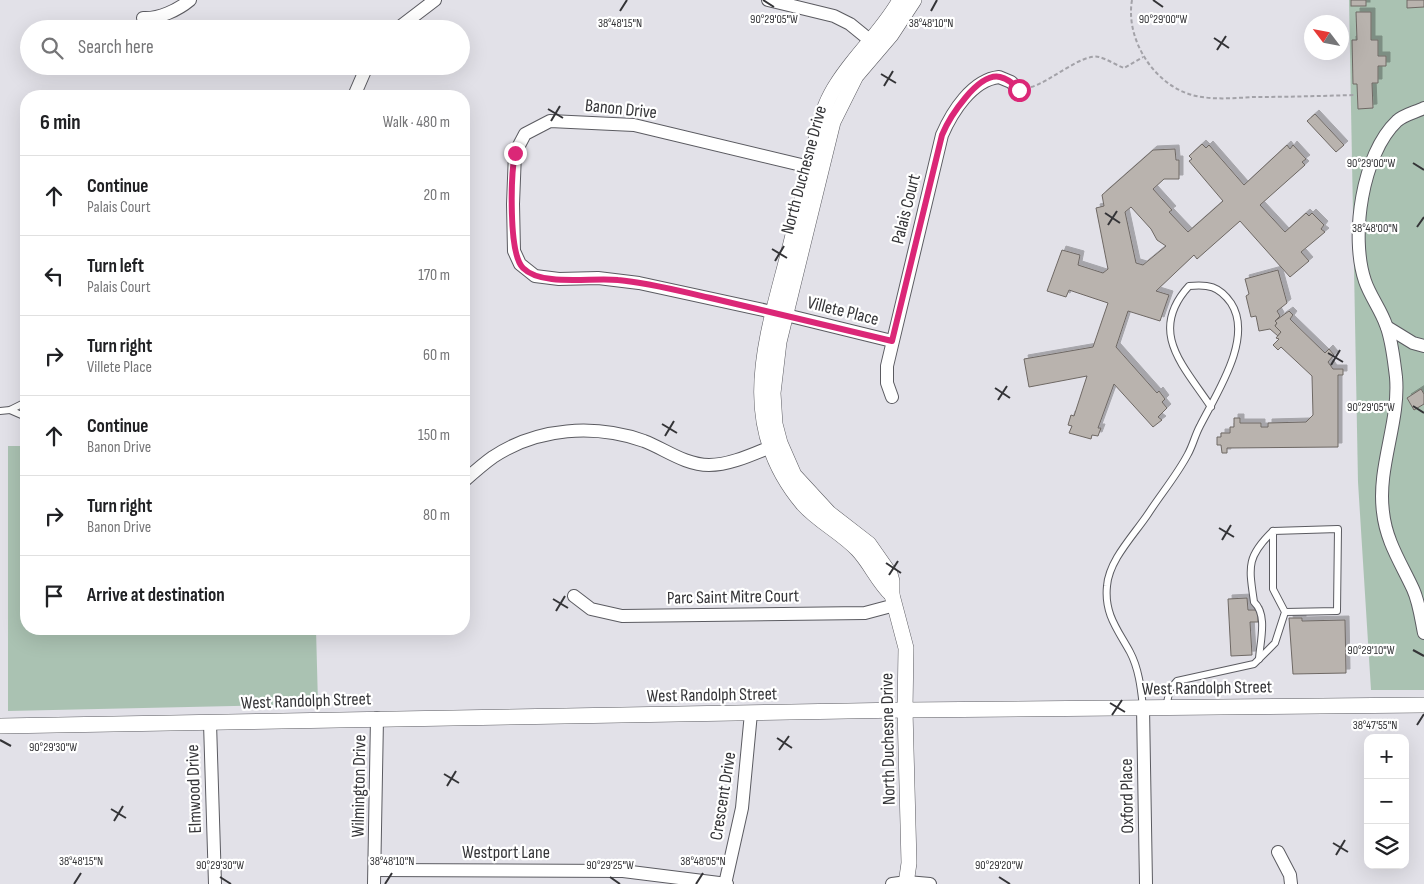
<!DOCTYPE html>
<html lang="en">
<head>
<meta charset="utf-8">
<style>
  body { margin:0; font-family:"Sofia Sans Condensed",sans-serif; background:#f6f6f6; color:#202124 }
  .controls { position:absolute; right:15px; bottom:15px; display:grid; overflow:hidden; border-radius:10px; box-shadow:0 5px 20px #0002 }
  .controls button { width:45px; height:45px; display:grid; place-items:center; padding:0; border:0; border-bottom:1px solid #e0e0e0; background:#fff; color:#202124; font:25px sans-serif }
  .compass { position:absolute; left:1304px; top:15px; width:45px; height:45px; border-radius:50%; background:#fff; box-shadow:0 5px 20px #0002; rotate:302deg }
  .stop { position:absolute; width:15px; height:15px; margin:-11px; border:4px solid #db2777; border-radius:50%; background:#fff }
  .stop.end { background:#db2777; border-color:#fff; box-shadow:0 1px 5px #0008 }
  .list { margin:0; padding:0; list-style:none }
  h2 { display:flex; justify-content:space-between; align-items:center; height:65px; margin:0; padding:0 20px; font-size:21px }
  h2 small { font-size:16px; font-weight:400; color:#757577 }
  .list li { display:grid; grid-template-columns:32px 1fr auto; gap:15px; align-items:center; box-sizing:border-box; height:80px; padding:0 20px; border-top:1px solid #e0e0e0 }
  .list b { display:block; font-size:19px; white-space:nowrap }
  .list p { margin:0; font-size:16px; white-space:nowrap; color:#757577 }
  .list em { font-size:16px; font-style:normal; color:#757577 }
  .icon { flex:none; width:28px; height:28px; fill:none; stroke:currentColor; stroke-width:2; stroke-linecap:round; stroke-linejoin:round }
  .map { position:relative; flex:none; width:1424px; height:884px; overflow:hidden }
  .search { position:absolute; background:#fff; box-shadow:0 5px 20px #0002; left:20px; top:20px; width:450px; height:55px; display:flex; align-items:center; gap:12px; box-sizing:border-box; padding:0 18px; border-radius:28px; color:#757577; font-size:19px }
  .panel { position:absolute; background:#fff; box-shadow:0 5px 20px #0002; left:20px; top:90px; width:450px; height:545px; border-radius:20px }
  .map>svg:first-child { display:block }
</style>
</head>
<body>
<div class="map">
<svg width="1424" height="884" viewBox="0 0 1424 884">
  <defs>
    <filter id="shadow"><feDropShadow dx="4" dy="-4" stdDeviation="0" flood-color="#0004"/></filter>
  </defs>
  <rect width="100%" height="100%" fill="#e2e1e8"/>
  <!-- green -->
  <g fill="#aac2b2">
    <polygon points="1349,0 1424,0 1424,690 1371,690 1358,482"/>
    <polygon points="8,446 26,446 26,629 316,629 318,704 8,711"/>
  </g>
  <!-- building -->
  <g fill="#b9b3ae" stroke="#6e6864" fill-rule="evenodd" filter="url(#shadow)">
    <rect x="1351" y="0" width="15" height="6"/>
    <polygon points="1407,0 1424,0 1424,7 1407,8"/>
    <polygon points="1356,12 1371,12 1371,40 1378,40 1378,56 1386,56 1386,66 1378,66 1378,83 1372,83 1373,108 1358,109 1357,84 1353,84 1352,40 1357,40"/>
    <polygon points="1315,114 1344,145 1336,152 1307,121"/>
    <path d="M1202 144 1206 148 1209 145 1244 185 1287 145 1290 149 1293 145 1306 159 1302 162 1305 165 1260 205 1285 232 1306 213 1309 216 1312 213 1324 225 1321 229 1325 232 1301 252 1309 261 1290 277 1240 221 1197 259 1194 255 1156 291 1169 295 1160 321 1128 311 1116 347 1157 393 1159 391 1165 399 1162 402 1167 408 1158 417 1162 420 1153 427 1114 384 1098 428H1101L1098 436 1092 435 1091 439 1069 433 1072 426 1068 425 1071 415 1074 416 1087 376 1029 387 1024 359 1093 347 1108 303 1069 290 1066 297 1047 291 1062 250 1080 255 1078 265 1103 273 1108 269 1096 208 1104 206 1102 195 1153 150 1175 149 1176 160H1179V179H1164L1153 189 1172 210 1169 212 1188 232 1223 201 1189 161 1192 159 1189 156ZM1131 207 1151 229 1157 240 1166 246 1143 265 1136 263 1125 212Z"/>
    <polygon points="1278,270 1287,303 1277,311 1280,316 1275,321 1277,323 1275,326 1281,332 1278,336 1270,329 1259,331 1256,316 1251,317 1246,296 1249,294 1245,279"/>
    <polygon points="1289,311 1293,315 1290,319 1325,353 1329,349 1334,355 1328,362 1333,369 1343,369 1343,375 1338,375 1338,447 1227,448 1227,453 1222,453 1221,445 1217,445 1217,437 1221,437 1221,433 1230,433 1230,427 1234,427 1234,418 1240,418 1240,423 1261,423 1261,427 1268,427 1268,423 1306,422 1313,415 1312,376 1281,347 1278,350 1273,345 1279,339 1276,338 1281,332 1275,326 1277,323 1275,321"/>
    <polygon points="1421,389 1424,394 1424,404 1414,410 1407,398"/>
    <polygon points="1247,598 1248,610 1258,610 1258,622 1250,622 1252,655 1231,656 1228,599"/>
    <polygon points="1289,618 1302,618 1302,621 1345,620 1346,673 1293,674"/>
  </g>
  <g fill="none" stroke-linecap="round" stroke-linejoin="round">
    <defs>
      <g id="service">
        <polyline points="10,410 26,417"/>
        <polyline points="0,411 10,410 26,402"/>
        <path d="M1259 659C1260 642 1268 615 1254 602 1249 567 1246 557 1273 531"/>
        <path d="M1143 707C1141 689 1139 669 1130 652 1118 630 1104 614 1107 586 1109 560 1134 535 1148 514 1161 494 1177 475 1188 454 1193 445 1195 435 1200 426 1216 394 1254 338 1231 303 1219 286 1208 284 1189 286 1147 332 1184 366 1211 407"/>
        <polyline points="1166,707 1170,689 1177,681 1254,664 1275,643 1285,612 1273,589 1273,531 1338,529 1337,611 1285,612"/>
      </g>
      <g id="minor">
        <polyline points="768,0 834,16 850,24 877,46"/>
        <path d="M143 18C159 19 178 10 190 0"/>
        <polyline points="397,29 435,0"/>
        <polyline points="354,96 367,66"/>
        <path d="M1424 108C1416 112 1403 115 1397 121 1362 154 1350 237 1365 281 1370 296 1381 310 1386 325 1392 340 1394 361 1396 377 1400 422 1377 467 1383 512 1386 541 1401 563 1413 589 1419 602 1421 618 1424 633"/>
        <polyline points="818,169 634,125 550,121 525,134 515,153 513,204 514,251 520,264 535,276 559,279 598,278 639,283 786,315 892,341"/>
        <polyline points="1387,327 1413,343 1424,346"/>
        <path d="M892 397 887 383V366L942 135C952 112 972 80 999 77L1011 82 1019 90"/>
        <path d="M464 481C473 473 483 464 493 457 538 427 595 424 644 441 665 449 685 465 709 465 732 465 757 452 778 444"/>
        <polyline points="574,596 591,609 622,616 865,613 895,605"/>
        <polyline points="1143,707 1146,884"/>
        <polyline points="210,723 215,884"/>
        <polyline points="1278,852 1290,875 1291,884"/>
        <polyline points="375,870 623,871 727,884"/>
        <polyline points="374,884 377,718"/>
        <polyline points="725,884 742,808 751,713"/>
        <polyline points="892,884 907,882 930,884"/>
      </g>
      <g id="tertiary">
        <path d="M892 595C878 582 871 564 858 550 841 532 819 522 803 504 732 420 769 333 792 239 798 215 805 190 810 166 816 142 819 116 831 94 850 59 881 34 900 0"/>
        <polyline points="0,726 905,710 1424,705"/>
        <polyline points="906,884 909,863 905,710 906,648 892,595 892,581 890,574 869,544 829,513 794,475 780,443 775,424 773,393 779,342 833,122 856,76 891,35 914,0"/>
      </g>
    </defs>
    <!-- service casing -->
    <use href="#service" stroke="#5b5b61" stroke-width="8"/>
    <!-- minor casing -->
    <use href="#minor" stroke="#5b5b61" stroke-width="14"/>
    <!-- tertiary casing -->
    <use href="#tertiary" stroke="#5b5b61" stroke-width="16"/>
    <!-- path -->
    <g stroke="#a3a2a8" stroke-width="2" stroke-dasharray="4 2.5" stroke-linecap="butt">
      <path d="M1132 0C1125 40 1155 87 1196 96 1215 100 1235 98 1254 97 1287 97 1320 96 1354 95"/>
      <path d="M1031 87C1050 82 1082 53 1099 57 1107 59 1116 65 1124 68L1143 57"/>
    </g>
    <!-- service -->
    <use href="#service" stroke="#fff" stroke-width="6"/>
    <!-- minor -->
    <use href="#minor" stroke="#fff" stroke-width="12"/>
    <!-- tertiary -->
    <use href="#tertiary" stroke="#fff" stroke-width="15"/>
  </g>
  <g fill="none" stroke-linecap="round" stroke-linejoin="round">
    <!-- route -->
    <path stroke="#db2777" stroke-width="6" d="M515 153C511 174 508 253 523 268 542 287 592 277 618 280 651 283 683 292 715 299 774 313 833 327 892 341L942 135C949 118 978 72 1000 77 1008 79 1014 84 1019 90"/>
  </g>
  <!-- ticks -->
  <path fill="none" stroke="#343437" stroke-width="2" d="M763 0 774 7M1153 0 1163 7M620 11 627 0M931 11 937 0M1214 38 1229 48M1217 50 1226 36M881 74 896 83M884 86 893 71M548 109 563 118M551 121 560 106M1413 163 1424 170M1105 213 1120 223M1108 225 1117 211M1417 227 1424 217M772 249 787 258M775 261 784 246M1328 353 1343 362M1331 365 1340 350M995 388 1010 398M998 400 1007 386M1413 406 1424 413M662 424 677 433M665 436 674 421M1219 528 1234 537M1222 540 1231 525M886 563 901 573M889 575 898 561M553 599 568 608M556 611 565 596M1413 650 1424 656M1110 703 1125 712M1112 715 1122 700M1417 725 1424 714M777 738 792 748M0 740 11 746M779 750 789 736M444 774 459 783M447 786 456 771M111 809 126 818M114 821 123 806M1333 843 1348 852M1336 855 1345 840M220 877 231 884M610 877 620 884M999 877 1010 884M74 884 81 873M385 884 392 873M696 884 703 873"/>
  <g text-anchor="middle" dominant-baseline="central" stroke-width="4.5" stroke-linejoin="round" paint-order="stroke">
    <!-- street labels -->
    <g font-size="18" fill="#343437" stroke="#fff">
      <text transform="translate(621 109) rotate(6)">Banon Drive</text>
      <text transform="translate(804 170) rotate(-75)">North Duchesne Drive</text>
      <text transform="translate(906 209) rotate(-76)">Palais Court</text>
      <text transform="translate(843 311) rotate(14)">Villete Place</text>
      <text transform="translate(733 597) rotate(-1)">Parc Saint Mitre Court</text>
      <text transform="translate(1207 688) rotate(-1)">West Randolph Street</text>
      <text transform="translate(712 695) rotate(-1)">West Randolph Street</text>
      <text transform="translate(306 701) rotate(-2)">West Randolph Street</text>
      <text transform="translate(888 739) rotate(-91)">North Duchesne Drive</text>
      <text transform="translate(359 786) rotate(-89)">Wilmington Drive</text>
      <text transform="translate(194 789) rotate(-92)">Elmwood Drive</text>
      <text transform="translate(723 796) rotate(-81)">Crescent Drive</text>
      <text transform="translate(1127 796) rotate(-91)">Oxford Place</text>
      <text x="506" y="852">Westport Lane</text>
    </g>
  </g>
  <g font-size="12" text-anchor="middle" fill="#343437" stroke="#fff" stroke-width="4.5" stroke-linejoin="round" paint-order="stroke">
    <text x="774" y="23">90°29'05"W</text>
    <text x="1163" y="23">90°29'00"W</text>
    <text x="620" y="27">38°48'15"N</text>
    <text x="931" y="27">38°48'10"N</text>
    <text x="1371" y="167">90°29'00"W</text>
    <text x="1375" y="232">38°48'00"N</text>
    <text x="1371" y="411">90°29'05"W</text>
    <text x="1371" y="654">90°29'10"W</text>
    <text x="1375" y="729">38°47'55"N</text>
    <text x="53" y="751">90°29'30"W</text>
    <text x="81" y="865">38°48'15"N</text>
    <text x="392" y="865">38°48'10"N</text>
    <text x="703" y="865">38°48'05"N</text>
    <text x="220" y="869">90°29'30"W</text>
    <text x="610" y="869">90°29'25"W</text>
    <text x="999" y="869">90°29'20"W</text>
  </g>
</svg>
<div class="controls">
<button>+</button>
<button>−</button>
<button><svg class="icon" aria-label="layers" viewBox="0 0 24 24"><path d="M12 4l9 5-9 5-9-5zM3 14l9 5 9-5"/></svg></button>
</div>
<svg class="compass" viewBox="-18 -18 36 36"><path d="M0-13l5 13h-10z" fill="#e53935"/><path d="M0 13l5-13h-10z" fill="#757577"/></svg>
<div class="stop" style="left:1019px;top:90px"></div>
<div class="stop end" style="left:515px;top:153px"></div>
<div class="search"><svg class="icon" aria-label="search" viewBox="0 0 24 24"><circle cx="10" cy="10" r="6"/><path d="M15 15l6 6"/></svg>Search here</div>
<section class="panel">
<h2>6 min<small>Walk · 480 m</small></h2>
<ul class="list">
<li><svg class="icon" aria-label="ahead" viewBox="0 0 24 24"><path d="M12 20V5M6 11l6-6 6 6"/></svg><div><b>Continue</b><p>Palais Court</p></div><em>20 m</em></li>
<li><svg class="icon" aria-label="left" viewBox="0 0 24 24"><path d="M17 20v-9H6M10 6l-5 5 5 5"/></svg><div><b>Turn left</b><p>Palais Court</p></div><em>170 m</em></li>
<li><svg class="icon" aria-label="right" viewBox="0 0 24 24"><path d="M7 20v-9h11M14 6l5 5-5 5"/></svg><div><b>Turn right</b><p>Villete Place</p></div><em>60 m</em></li>
<li><svg class="icon" aria-label="ahead" viewBox="0 0 24 24"><path d="M12 20V5M6 11l6-6 6 6"/></svg><div><b>Continue</b><p>Banon Drive</p></div><em>150 m</em></li>
<li><svg class="icon" aria-label="right" viewBox="0 0 24 24"><path d="M7 20v-9h11M14 6l5 5-5 5"/></svg><div><b>Turn right</b><p>Banon Drive</p></div><em>80 m</em></li>
<li><svg class="icon" aria-label="arrive" viewBox="0 0 24 24"><path d="M6 21V4h12l-3 4 3 4H6"/></svg><div><b>Arrive at destination</b></div></li>
</ul>
</section>
</div>
</body>
</html>
